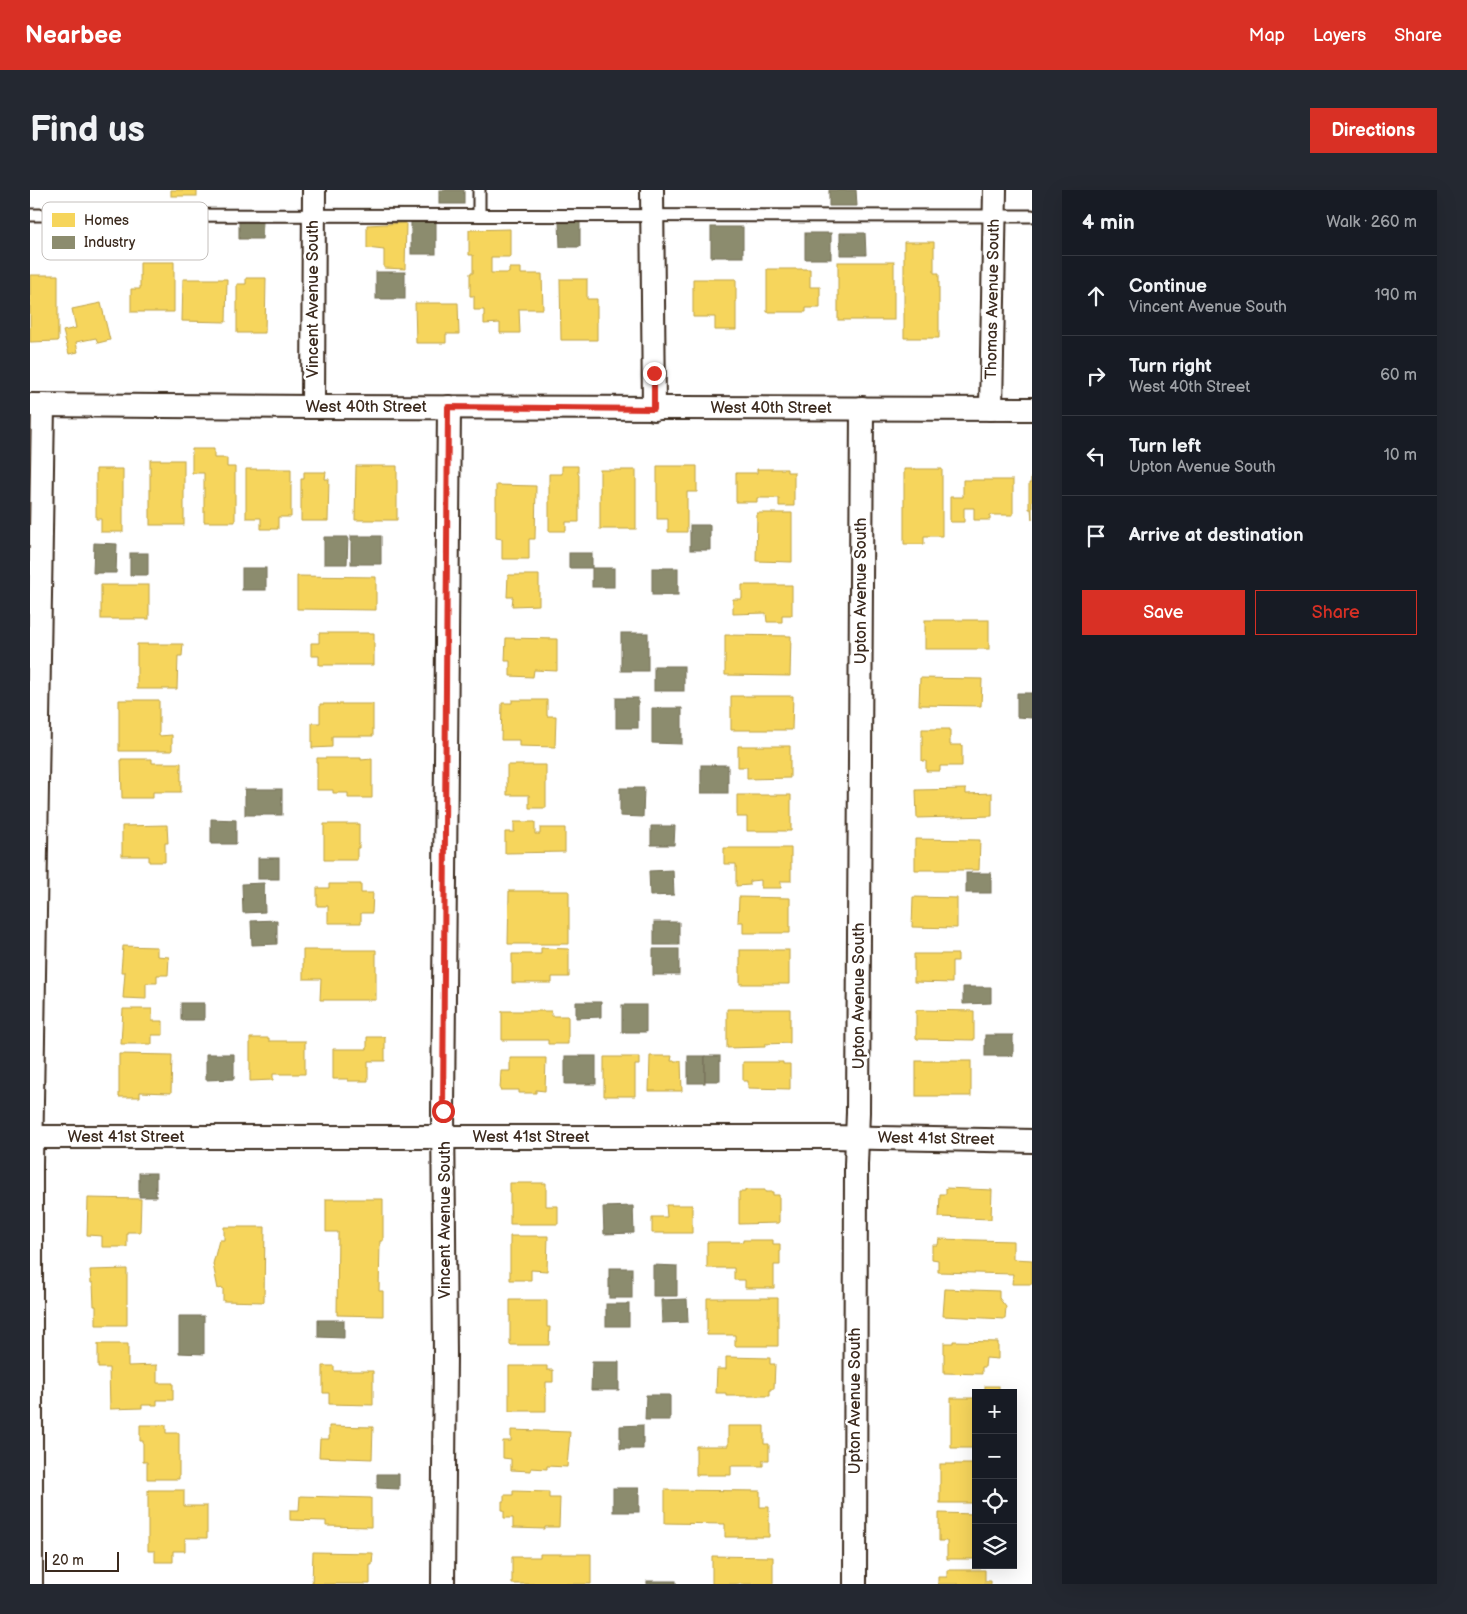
<!DOCTYPE html>
<html lang="en">
<head>
<meta charset="utf-8">
<style>
  body { margin:0; font-family:"Balsamiq Sans",sans-serif; background:#242831; color:#f1f3f6 }
  .controls { position:absolute; right:15px; bottom:15px; display:grid; overflow:hidden; border-radius:0px; box-shadow:0 5px 20px #0002 }
  .controls button { width:45px; height:45px; display:grid; place-items:center; padding:0; border:0; border-bottom:1px solid #363941; background:#171b24; color:#f1f3f6; font:25px sans-serif }
  .scale { position:absolute; left:15px; bottom:12px; width:74px; box-sizing:border-box; padding-left:5px; border:2px solid #3b2a1e; border-top:0; font-size:14px; line-height:18px; white-space:nowrap; color:#3b2a1e; -webkit-text-stroke:4px #fff; paint-order:stroke }
  .stop { position:absolute; width:15px; height:15px; margin:-11px; border:4px solid #d93025; border-radius:50%; background:#fff }
  .stop.end { background:#d93025; border-color:#fff; box-shadow:0 1px 5px #0008 }
  .list { margin:0; padding:0; list-style:none }
  h2 { display:flex; justify-content:space-between; align-items:center; height:65px; margin:0; padding:0 20px; font-size:21px }
  h2 small { font-size:16px; font-weight:400; color:#9ea1a6 }
  .list li { display:grid; grid-template-columns:32px 1fr auto; gap:15px; align-items:center; box-sizing:border-box; height:80px; padding:0 20px; border-top:1px solid #363941 }
  .list b { display:block; font-size:19px; white-space:nowrap }
  .list p { margin:0; font-size:16px; white-space:nowrap; color:#9ea1a6 }
  .list em { font-size:16px; font-style:normal; color:#9ea1a6 }
  .actions { display:flex; gap:10px; padding:15px 20px }
  .actions a { flex:1; padding:11px 0; border:1px solid #d93025; border-radius:0px; text-align:center; font-size:18px; color:#d93025 }
  .actions .main { background:#d93025; color:#fff }
  .icon { flex:none; width:28px; height:28px; fill:none; stroke:currentColor; stroke-width:2; stroke-linecap:round; stroke-linejoin:round }
  .map { position:relative; flex:none; width:1002px; height:1394px; overflow:hidden; border-radius:0px }
  header { display:flex; align-items:center; gap:30px; box-sizing:border-box; height:70px; padding:0 25px; background:#d93025; color:#fff }
  header strong { font-size:24px }
  nav { display:flex; gap:28px; margin-inline-start:auto; font-size:18px }
  .intro { display:flex; align-items:center; justify-content:space-between; box-sizing:border-box; height:120px; padding:0 30px }
  h1 { margin:0; font-size:35px }
  .button { padding:12px 22px; border-radius:0px; background:#d93025; color:#fff; font-size:18px; font-weight:700 }
  main { display:flex; gap:30px; padding:0 30px }
  aside { flex:1; background:#171b24; border-radius:0px; box-shadow:0 5px 20px #0002 }
  .map>svg:first-child { display:block }
</style>
</head>
<body>
<header>
<strong>Nearbee</strong>
<nav><a>Map</a><a>Layers</a><a>Share</a></nav>
</header>
<div class="intro"><h1>Find us</h1><a class="button">Directions</a></div>
<main>
<div class="map">
<svg width="1002" height="1394" viewBox="0 0 1002 1394">
  <rect width="100%" height="100%" fill="#fff"/>
  <filter id="ink" filterUnits="userSpaceOnUse"><feTurbulence type="fractalNoise" baseFrequency=".02" numOctaves="2"/><feDisplacementMap in="SourceGraphic" scale="10" xChannelSelector="R" yChannelSelector="G"/><feConvolveMatrix kernelMatrix="1 2 1 2 8 2 1 2 1" color-interpolation-filters="sRGB"/></filter>
  <g filter="url(#ink)">
    <!-- homes -->
    <g fill="#f6d55c" stroke="#bea249">
      <rect x="141" y="0" width="26" height="6"/>
      <polygon points="376,33 375,79 354,78 354,60 337,58 337,35"/>
      <polygon points="480,39 480,67 461,67 461,83 479,83 479,78 491,78 491,84 512,84 513,119 489,119 490,143 470,143 470,133 454,134 454,120 444,120 444,106 440,106 440,83 443,83 443,65 439,65 439,40"/>
      <polygon points="874,52 904,52 904,83 909,83 909,148 874,148"/>
      <polygon points="110,72 144,72 144,122 101,122 101,99 110,99"/>
      <rect x="808" y="72" width="56" height="58"/>
      <polygon points="737,79 780,79 780,97 790,97 790,118 776,118 776,122 737,122"/>
      <polygon points="0,85 28,85 28,151 0,152"/>
      <polygon points="216,88 236,88 235,143 207,143 207,94 216,94"/>
      <polygon points="153,89 197,89 196,132 152,131"/>
      <polygon points="530,89 557,89 557,109 567,109 567,150 531,150"/>
      <polygon points="663,89 706,89 706,140 685,140 685,127 663,127"/>
      <polygon points="71,113 80,150 68,153 66,148 46,152 48,162 39,164 33,141 46,138 42,119"/>
      <polygon points="385,113 428,113 429,144 416,144 416,153 386,153"/>
      <polygon points="162,259 184,259 184,268 197,268 197,277 205,277 205,332 174,332 174,283 162,283"/>
      <rect x="120" y="270" width="34" height="65"/>
      <polygon points="326,276 367,276 367,330 325,330"/>
      <polygon points="532,276 548,276 548,284 549,284 549,332 536,332 536,341 519,341 519,284 532,284"/>
      <polygon points="627,276 667,276 667,302 657,302 657,342 638,342 638,329 627,329"/>
      <polygon points="66,279 93,279 93,342 71,342 71,329 66,329"/>
      <polygon points="216,279 261,279 261,327 248,327 248,339 231,339 231,328 216,328"/>
      <polygon points="727,279 757,279 757,282 764,282 764,316 749,316 749,308 727,308 727,312 706,312 706,283 727,283"/>
      <polygon points="874,279 912,279 912,346 894,346 894,354 874,354"/>
      <rect x="570" y="280" width="36" height="59"/>
      <polygon points="274,282 296,282 295,289 299,289 298,331 271,331 271,289 274,289"/>
      <polygon points="1001,287 1002,287 1002,330 1001,319 999,319 999,293 1001,293"/>
      <polygon points="933,290 983,290 983,325 960,325 960,330 944,330 944,318 934,318 934,332 920,332 920,307 933,307"/>
      <polygon points="466,295 506,296 505,349 499,349 499,369 472,369 472,349 466,348"/>
      <polygon points="727,323 762,323 762,372 726,371"/>
      <polygon points="478,385 509,385 509,415 482,416 483,407 477,407"/>
      <polygon points="267,386 346,387 346,420 267,419"/>
      <rect x="71" y="395" width="48" height="34"/>
      <polygon points="712,395 762,395 762,425 752,425 752,432 737,432 736,423 703,424 703,409 712,409"/>
      <rect x="895" y="430" width="64" height="29"/>
      <polygon points="289,443 344,443 344,475 289,475 289,466 281,466 281,453 289,453"/>
      <polygon points="695,445 761,446 760,486 695,485"/>
      <polygon points="476,448 527,449 527,481 504,480 503,487 480,486 480,471 475,471"/>
      <polygon points="107,454 153,454 152,466 148,466 147,499 107,499"/>
      <polygon points="890,488 952,489 951,516 889,515"/>
      <polygon points="701,506 763,506 762,540 701,540"/>
      <polygon points="89,510 129,510 129,546 142,545 142,561 89,561"/>
      <polygon points="482,510 517,510 517,526 526,526 525,557 489,556 489,550 471,550 472,513 482,513"/>
      <polygon points="290,514 343,514 343,546 302,546 302,557 282,558 282,533 290,533"/>
      <polygon points="892,539 920,539 920,555 932,555 932,576 910,576 910,581 896,581 896,571 892,571"/>
      <polygon points="708,556 760,556 760,588 717,589 717,577 708,577"/>
      <polygon points="287,568 331,568 331,570 342,569 342,608 318,608 318,603 303,603 303,600 287,600"/>
      <polygon points="91,569 122,569 122,573 151,573 151,602 123,602 123,608 92,608"/>
      <polygon points="477,575 516,575 516,618 499,618 499,605 477,605"/>
      <polygon points="936,599 936,604 962,603 962,626 887,628 886,600"/>
      <polygon points="707,605 761,605 761,641 717,641 717,627 707,627"/>
      <polygon points="484,632 505,632 505,644 510,644 510,638 535,638 535,662 475,663 475,642 484,642"/>
      <polygon points="294,634 329,634 329,658 327,658 327,670 294,670"/>
      <polygon points="137,635 138,653 135,653 135,672 119,672 119,666 92,666 92,636"/>
      <polygon points="885,649 950,650 949,680 885,680"/>
      <polygon points="694,658 761,658 761,691 751,691 751,698 731,698 731,690 720,691 720,695 706,696 706,674 694,674"/>
      <polygon points="299,694 331,694 331,703 343,703 342,723 331,723 331,733 298,733 298,716 287,716 287,698 299,698"/>
      <polygon points="479,701 539,701 539,754 478,754"/>
      <polygon points="709,707 760,708 760,743 713,743 713,732 708,732"/>
      <polygon points="883,707 927,708 927,738 882,737"/>
      <polygon points="93,756 127,757 127,766 139,767 138,785 127,785 127,793 116,793 116,809 93,808 95,782 91,782"/>
      <polygon points="511,758 539,759 539,787 522,787 522,793 482,793 482,764 511,764"/>
      <polygon points="273,760 346,760 346,810 290,810 291,789 273,789"/>
      <rect x="710" y="760" width="49" height="34"/>
      <polygon points="884,764 928,764 928,771 922,771 922,793 884,792"/>
      <polygon points="93,819 122,819 122,831 133,831 133,845 122,845 122,854 91,854"/>
      <polygon points="697,819 760,819 760,853 735,854 735,857 697,858"/>
      <polygon points="886,820 944,821 944,850 886,849"/>
      <polygon points="472,821 521,821 521,826 538,826 538,854 518,854 518,850 472,850"/>
      <polygon points="337,847 355,847 355,871 338,871 338,891 318,891 318,889 303,889 303,859 337,859"/>
      <polygon points="220,848 239,848 239,851 275,851 275,884 243,884 243,890 220,891"/>
      <polygon points="89,864 142,865 141,903 110,902 110,907 89,907"/>
      <polygon points="620,866 642,866 641,871 651,871 652,901 619,901"/>
      <polygon points="574,867 609,867 609,875 605,875 605,906 574,906"/>
      <polygon points="480,868 516,868 515,901 506,900 506,903 489,903 489,900 470,900 471,881 480,881"/>
      <rect x="886" y="871" width="55" height="35"/>
      <polygon points="713,872 753,872 753,874 760,874 760,899 718,898 718,891 713,891"/>
      <polygon points="480,993 516,993 516,1016 528,1016 528,1034 480,1034"/>
      <polygon points="916,998 962,1000 961,1029 909,1027 910,1004 916,1004"/>
      <polygon points="715,1000 735,1000 735,1002 743,1002 743,1005 749,1005 749,1033 709,1034 709,1002 715,1002"/>
      <polygon points="58,1008 111,1009 110,1042 97,1042 97,1057 72,1057 72,1046 57,1045"/>
      <polygon points="296,1009 353,1009 353,1051 350,1051 349,1101 353,1101 353,1126 307,1125 308,1042 296,1042"/>
      <polygon points="636,1015 662,1015 662,1043 622,1043 622,1027 637,1027"/>
      <polygon points="194,1037 235,1037 234,1112 193,1111 193,1098 188,1099 183,1074 189,1050 194,1050"/>
      <polygon points="480,1046 518,1046 517,1081 501,1080 501,1090 480,1090"/>
      <polygon points="909,1049 983,1051 983,1069 1002,1070 1002,1094 982,1094 983,1084 908,1082 908,1070 902,1069 902,1055 908,1055"/>
      <polygon points="713,1050 743,1050 743,1054 750,1054 750,1075 744,1075 744,1098 715,1098 715,1090 704,1090 704,1078 677,1078 677,1052 713,1052"/>
      <polygon points="97,1079 97,1135 66,1135 66,1116 64,1116 63,1093 61,1093 60,1080"/>
      <polygon points="915,1099 969,1101 969,1108 976,1117 975,1129 913,1126"/>
      <polygon points="677,1108 748,1108 748,1156 705,1156 705,1145 677,1145"/>
      <polygon points="480,1110 517,1110 517,1137 520,1137 519,1155 480,1155"/>
      <polygon points="923,1151 968,1152 968,1169 956,1168 955,1177 952,1177 952,1184 914,1183 914,1153 923,1153"/>
      <polygon points="68,1154 98,1154 98,1176 127,1175 127,1193 143,1193 143,1210 127,1210 127,1215 112,1215 112,1218 80,1219 79,1178 68,1178"/>
      <polygon points="696,1167 740,1168 740,1174 745,1174 744,1199 740,1199 740,1206 696,1206 696,1203 686,1203 687,1179 696,1179"/>
      <polygon points="293,1176 304,1176 304,1181 343,1181 343,1215 299,1214 299,1203 293,1203"/>
      <polygon points="479,1176 517,1176 517,1180 523,1180 523,1192 516,1192 516,1221 479,1221"/>
      <rect x="955" y="1196" width="14" height="7"/>
      <polygon points="921,1208 946,1208 945,1258 921,1258"/>
      <polygon points="110,1235 136,1235 136,1243 149,1243 149,1289 117,1289 117,1272 113,1272 113,1251 110,1251"/>
      <polygon points="299,1236 343,1237 342,1269 289,1267 290,1249 299,1249"/>
      <polygon points="698,1236 734,1236 734,1254 739,1254 739,1270 733,1270 733,1276 701,1276 701,1285 666,1285 666,1256 698,1256"/>
      <polygon points="481,1240 540,1242 537,1277 517,1276 517,1279 501,1278 501,1281 481,1280 481,1269 473,1268 473,1251 481,1251"/>
      <rect x="910" y="1274" width="36" height="39"/>
      <polygon points="118,1300 154,1300 154,1316 177,1316 177,1348 155,1348 155,1361 143,1361 143,1372 125,1372 125,1361 118,1361"/>
      <polygon points="635,1300 730,1301 730,1317 739,1317 739,1347 695,1347 695,1334 635,1333"/>
      <polygon points="483,1301 519,1302 519,1308 530,1308 529,1337 515,1337 515,1339 483,1338 483,1328 474,1328 474,1320 472,1320 472,1311 474,1311 474,1305 483,1305"/>
      <polygon points="270,1306 341,1308 341,1337 296,1336 296,1331 260,1330 260,1320 269,1320"/>
      <polygon points="909,1323 946,1324 946,1369 917,1369 917,1351 909,1351"/>
      <polygon points="283,1362 343,1363 342,1375 340,1375 340,1394 282,1394"/>
      <polygon points="510,1364 561,1364 561,1394 482,1394 482,1367 510,1367"/>
      <polygon points="682,1366 743,1367 743,1394 682,1394"/>
      <polygon points="917,1380 955,1380 955,1391 961,1391 961,1394 908,1394 908,1387 917,1387"/>
    </g>
    <!-- industry -->
    <g fill="#8c8c6e" stroke="#746f56">
      <rect x="409" y="0" width="25" height="14"/>
      <polygon points="799,0 826,0 827,16 799,16"/>
      <polygon points="209,31 233,32 232,49 209,49"/>
      <rect x="381" y="32" width="25" height="32"/>
      <polygon points="529,32 550,32 550,57 530,57"/>
      <rect x="681" y="37" width="32" height="30"/>
      <rect x="775" y="43" width="26" height="26"/>
      <polygon points="810,43 835,43 836,65 810,65"/>
      <rect x="346" y="82" width="29" height="27"/>
      <rect x="660" y="335" width="20" height="25"/>
      <rect x="321" y="346" width="30" height="28"/>
      <polygon points="294,347 318,347 317,374 294,374"/>
      <polygon points="64,353 87,354 86,383 63,383"/>
      <rect x="100" y="363" width="18" height="22"/>
      <rect x="539" y="363" width="23" height="15"/>
      <rect x="212" y="378" width="24" height="22"/>
      <rect x="562" y="378" width="22" height="19"/>
      <rect x="622" y="378" width="26" height="27"/>
      <rect x="591" y="443" width="27" height="38"/>
      <rect x="624" y="476" width="30" height="25"/>
      <polygon points="987,503 1002,503 1002,528 987,527"/>
      <rect x="586" y="508" width="22" height="30"/>
      <polygon points="622,518 652,518 652,554 622,553"/>
      <rect x="671" y="575" width="27" height="28"/>
      <polygon points="590,598 614,598 613,627 590,626"/>
      <rect x="215" y="599" width="37" height="26"/>
      <polygon points="181,629 206,630 206,654 181,654"/>
      <polygon points="621,636 645,636 644,655 621,655"/>
      <rect x="228" y="668" width="21" height="21"/>
      <polygon points="643,680 644,705 620,706 619,681"/>
      <rect x="936" y="683" width="25" height="20"/>
      <polygon points="234,693 235,722 213,723 212,694"/>
      <polygon points="247,730 247,754 222,755 221,731"/>
      <rect x="624" y="732" width="25" height="23"/>
      <rect x="623" y="759" width="26" height="26"/>
      <polygon points="933,797 961,797 961,813 933,814"/>
      <polygon points="546,812 571,812 571,827 546,828"/>
      <rect x="151" y="813" width="23" height="17"/>
      <rect x="592" y="815" width="24" height="27"/>
      <rect x="955" y="845" width="28" height="21"/>
      <polygon points="176,864 204,864 204,889 176,890"/>
      <rect x="535" y="866" width="31" height="28"/>
      <rect x="658" y="866" width="17" height="27"/>
      <rect x="675" y="866" width="15" height="25"/>
      <rect x="109" y="983" width="17" height="24"/>
      <polygon points="603,1016 604,1043 574,1044 573,1017"/>
      <polygon points="623,1075 647,1076 647,1106 623,1106"/>
      <rect x="579" y="1078" width="23" height="30"/>
      <polygon points="657,1109 658,1132 632,1133 631,1110"/>
      <rect x="576" y="1114" width="23" height="22"/>
      <polygon points="149,1126 174,1126 174,1164 149,1163"/>
      <polygon points="288,1130 314,1130 314,1148 288,1147"/>
      <polygon points="562,1172 589,1172 589,1200 561,1200"/>
      <polygon points="616,1205 640,1205 640,1230 615,1230"/>
      <polygon points="613,1235 613,1259 590,1259 590,1236"/>
      <polygon points="347,1284 369,1284 369,1299 347,1298"/>
      <rect x="583" y="1298" width="26" height="24"/>
      <rect x="617" y="1391" width="29" height="3"/>
    </g>
    <g fill="none" stroke-linecap="round" stroke-linejoin="round">
      <defs>
        <g id="service">
          <polyline points="449,24 449,0"/>
          <polyline points="0,25 1002,26"/>
        </g>
        <g id="minor">
          <polyline points="622,0 624,219"/>
          <polyline points="0,215 283,217 1002,219"/>
          <polyline points="283,217 284,0"/>
          <polyline points="961,219 965,0"/>
          <polyline points="0,947 799,947 1002,951"/>
          <polyline points="1,1394 1,975 13,215"/>
          <polyline points="413,1394 415,1165 413,921 419,217"/>
          <polyline points="825,1394 826,975 828,922 832,218"/>
        </g>
      </defs>
      <!-- service casing -->
      <use href="#service" stroke="#3b2a1e" stroke-width="15"/>
      <!-- minor casing -->
      <use href="#minor" stroke="#3b2a1e" stroke-width="26"/>
      <!-- service -->
      <use href="#service" stroke="#fff" stroke-width="11"/>
      <!-- minor -->
      <use href="#minor" stroke="#fff" stroke-width="22"/>
    </g>
  </g>
  <g fill="none" stroke-linecap="round" stroke-linejoin="round" filter="url(#ink)">
    <!-- route -->
    <polyline stroke="#d93025" stroke-width="6" points="413,921 418,217 624,219 624,183"/>
  </g>
  <g text-anchor="middle" dominant-baseline="central" stroke-width="5" stroke-linejoin="round" paint-order="stroke">
    <!-- street labels -->
    <g font-size="16" fill="#3b2a1e" stroke="#fff">
      <text transform="translate(283 109) rotate(-90)">Vincent Avenue South</text>
      <text transform="translate(963 109) rotate(-89)">Thomas Avenue South</text>
      <text x="336" y="217">West 40th Street</text>
      <text x="741" y="218">West 40th Street</text>
      <text transform="translate(831 401) rotate(-90)">Upton Avenue South</text>
      <text transform="translate(829 806) rotate(-90)">Upton Avenue South</text>
      <text x="96" y="947">West 41st Street</text>
      <text x="501" y="947">West 41st Street</text>
      <text transform="translate(906 949) rotate(1)">West 41st Street</text>
      <text transform="translate(415 1030) rotate(-90)">Vincent Avenue South</text>
      <text transform="translate(825 1211) rotate(-90)">Upton Avenue South</text>
    </g>
  </g>
  <!-- legend -->
  <rect x="12" y="12" width="166" height="58" rx="8" fill="#fff" stroke="#c4bfbc" stroke-width="1"/>
  <rect x="22" y="23" width="23" height="14" fill="#f6d55c"/>
  <rect x="22" y="46" width="23" height="13" fill="#8c8c6e"/>
  <g font-size="14" fill="#3b2a1e">
    <text x="54" y="35">Homes</text>
    <text x="54" y="57">Industry</text>
  </g>
</svg>
<div class="controls">
<button>+</button>
<button>−</button>
<button><svg class="icon" aria-label="locate" viewBox="0 0 24 24"><circle cx="12" cy="12" r="6"/><path d="M12 2v4M12 18v4M2 12h4M18 12h4"/></svg></button>
<button><svg class="icon" aria-label="layers" viewBox="0 0 24 24"><path d="M12 4l9 5-9 5-9-5zM3 14l9 5 9-5"/></svg></button>
</div>
<div class="scale">20 m</div>
<div class="stop" style="left:413px;top:921px"></div>
<div class="stop end" style="left:624px;top:183px"></div>
</div>
<aside>
<h2>4 min<small>Walk · 260 m</small></h2>
<ul class="list">
<li><svg class="icon" aria-label="ahead" viewBox="0 0 24 24"><path d="M12 20V5M6 11l6-6 6 6"/></svg><div><b>Continue</b><p>Vincent Avenue South</p></div><em>190 m</em></li>
<li><svg class="icon" aria-label="right" viewBox="0 0 24 24"><path d="M7 20v-9h11M14 6l5 5-5 5"/></svg><div><b>Turn right</b><p>West 40th Street</p></div><em>60 m</em></li>
<li><svg class="icon" aria-label="left" viewBox="0 0 24 24"><path d="M17 20v-9H6M10 6l-5 5 5 5"/></svg><div><b>Turn left</b><p>Upton Avenue South</p></div><em>10 m</em></li>
<li><svg class="icon" aria-label="arrive" viewBox="0 0 24 24"><path d="M6 21V4h12l-3 4 3 4H6"/></svg><div><b>Arrive at destination</b></div></li>
</ul>
<div class="actions"><a class="main">Save</a><a>Share</a></div>
</aside>
</main>
</body>
</html>
